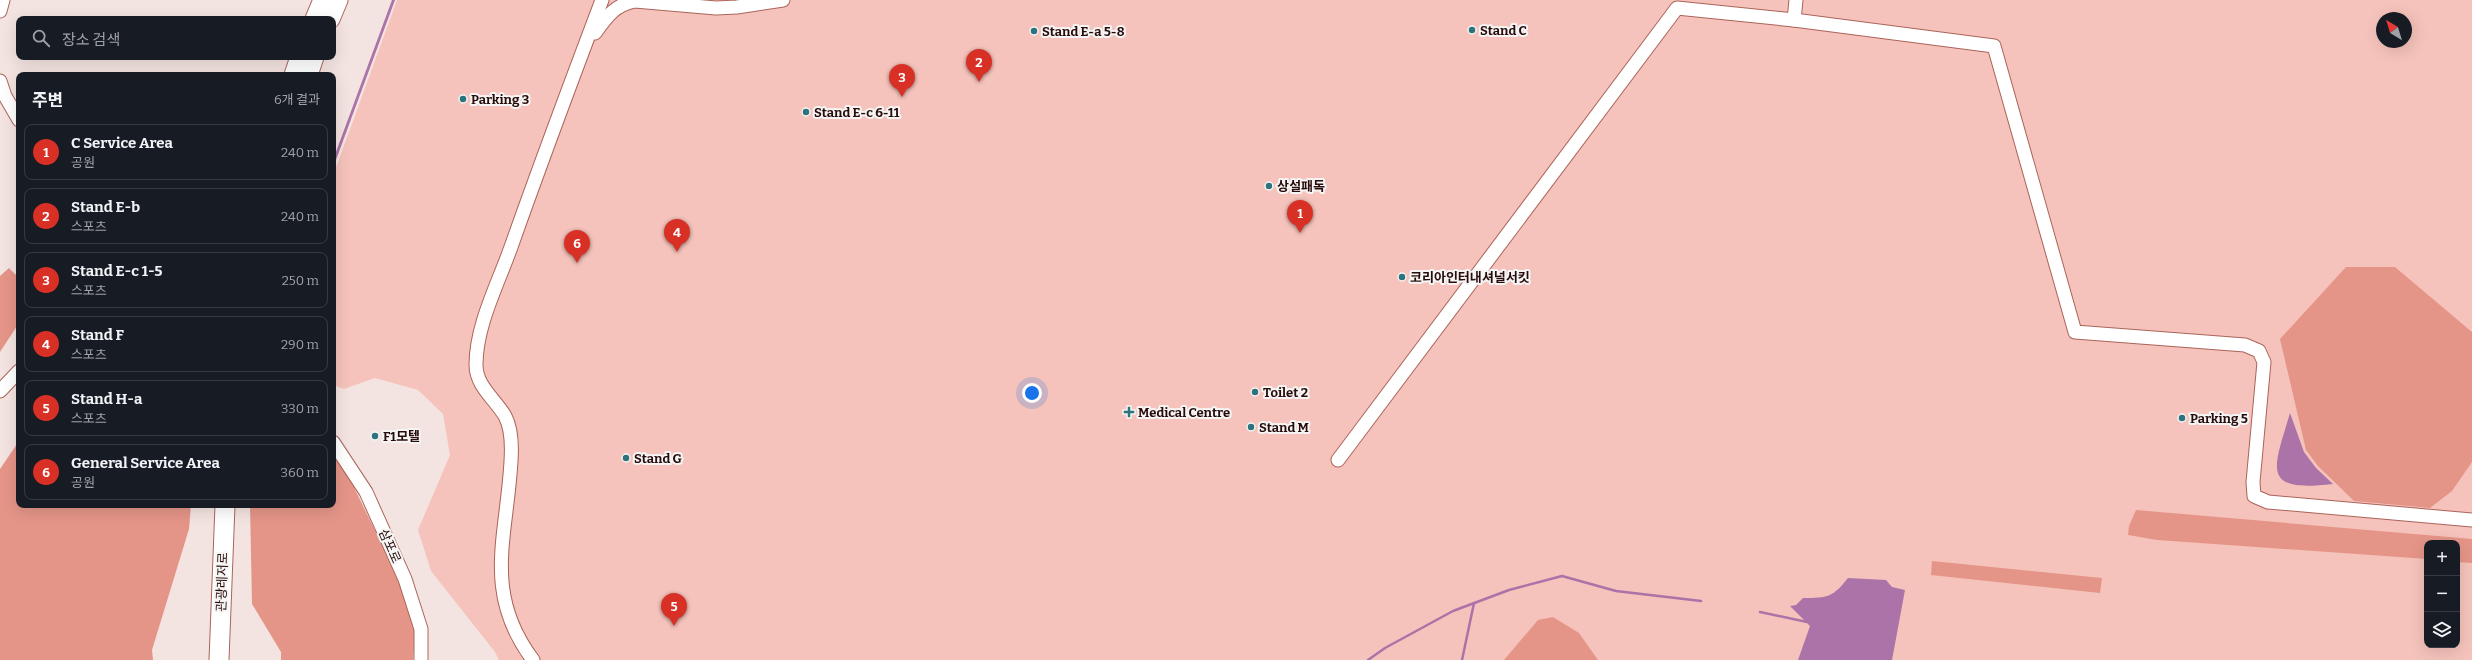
<!DOCTYPE html>
<html lang="ko">
<head>
<meta charset="utf-8">
<style>
  body { margin:0; font-family:Bitter,"Noto Sans KR",serif; background:#20242c; color:#f1f3f6 }
  .controls { position:absolute; right:12px; bottom:12px; display:grid; overflow:hidden; border-radius:8px; box-shadow:0 4px 16px #0002 }
  .controls button { width:36px; height:36px; display:grid; place-items:center; padding:0; border:0; border-bottom:1px solid #363941; background:#171b24; color:#f1f3f6; font:20px sans-serif }
  .compass { position:absolute; left:2376px; top:12px; width:36px; height:36px; border-radius:50%; background:#171b24; box-shadow:0 4px 16px #0002; rotate:322deg }
  .you { position:absolute; left:1032px; top:393px; width:14px; height:14px; margin:-10px; border:3px solid #fff; border-radius:50%; background:#1a73e8; box-shadow:0 0 0 6px #1a73e833 }
  .badge { display:grid; place-items:center; width:26px; height:26px; border-radius:50%; background:#d93025; color:#fff; font-size:13px; font-weight:700 }
  .pin { position:absolute; translate:-50% -33px; filter:drop-shadow(0 1px 2px #0008) }
  .pin::after { content:''; position:absolute; top:21px; width:14px; height:12px; background:inherit; clip-path:polygon(0 0,100% 0,50% 100%) }
  .list { margin:0; padding:0; list-style:none }
  h2 { display:flex; justify-content:space-between; align-items:center; height:52px; margin:0; padding:0 16px; font-size:17px }
  h2 small { font-size:13px; font-weight:400; color:#9ea1a6 }
  .list li { display:grid; grid-template-columns:26px 1fr auto; gap:12px; align-items:center; box-sizing:border-box; height:56px; margin:0 8px 8px; padding:0 8px; border:1px solid #363941; border-radius:8px }
  .list b { display:block; font-size:15px; white-space:nowrap }
  .list p { margin:0; font-size:13px; white-space:nowrap; color:#9ea1a6 }
  .list em { font-size:13px; font-style:normal; color:#9ea1a6 }
  .icon { flex:none; width:22px; height:22px; fill:none; stroke:currentColor; stroke-width:2; stroke-linecap:round; stroke-linejoin:round }
  .map { position:relative; flex:none; width:2472px; height:660px; overflow:hidden }
  .search { position:absolute; background:#171b24; box-shadow:0 4px 16px #0002; left:16px; top:16px; width:320px; height:44px; display:flex; align-items:center; gap:10px; box-sizing:border-box; padding:0 14px; border-radius:8px; color:#9ea1a6; font-size:15px }
  .panel { position:absolute; background:#171b24; box-shadow:0 4px 16px #0002; left:16px; top:72px; width:320px; height:436px; border-radius:8px }
  .map>svg:first-child { display:block }
</style>
</head>
<body>
<div class="map">
<svg width="2472" height="660" viewBox="0 0 2472 660">
  <rect width="100%" height="100%" fill="#f4e4e1"/>
  <!-- green -->
  <path fill="#f5c3bb" fill-rule="evenodd" d="M397 0H2472V660H499L495 652 431 571 418 530 450 455 443 414 418 390 375 378 344 389 333 385V176ZM2382 18H2406V42H2382ZM2427 543H2457V645H2427Z"/>
  <!-- forest -->
  <g fill="#e59588">
    <polygon points="2346,267 2395,267 2472,332 2472,462 2452,491 2430,508 2354,501 2318,466 2306,450 2280,339"/>
    <polygon points="9,268 19,278 19,323 0,352 0,276"/>
    <polygon points="19,441 19,505 191,505 189,529 152,650 153,660 0,660 0,469"/>
    <polygon points="333,454 348,475 403,588 415,630 413,660 281,660 281,652 252,604 250,505 333,505"/>
    <polygon points="2136,510 2472,539 2472,563 2457,562 2457,543 2427,543 2427,559 2157,540 2128,535 2129,526"/>
    <polygon points="1932,561 2102,578 2100,593 1931,575"/>
    <polygon points="1553,617 1579,633 1598,660 1504,660 1538,620"/>
  </g>
  <!-- water -->
  <g fill="#ab73a7">
    <polygon points="392,0 395,0 333,168 333,160"/>
    <path d="M2290 413 2304 452 2316 468 2333 484C2259 493 2274 468 2290 413Z"/>
    <path d="M1848 578 1886 580 1892 587 1905 590 1892 660H1798L1810 626 1790 606 1796 605 1803 598C1828 598 1833 597 1848 578Z"/>
  </g>
  <g fill="none" stroke-linecap="round" stroke-linejoin="round">
    <!-- stream -->
    <g stroke="#ab73a7" stroke-width="2.5">
      <polyline points="1760,612 1807,622"/>
      <polyline points="1368,660 1385,648 1453,611 1509,590 1562,576 1616,591 1701,601"/>
      <polyline points="1462,660 1474,603"/>
    </g>
    <defs>
      <g id="minor">
        <polyline points="0,11 3,0"/>
        <polyline points="1794,20 1796,0"/>
        <path d="M595 33C607 16 615 5 635 1L716 8 737 7 783 0"/>
        <polyline points="0,81 5,96 19,120"/>
        <polyline points="0,391 19,371"/>
        <polyline points="333,442 366,492 405,579 421,629 421,660"/>
        <polyline points="1338,460 1677,8 1794,20 1994,46 2075,332 2245,345 2259,351 2264,362 2253,482 2254,496 2268,502 2472,520"/>
        <path d="M533 660C482 592 507 537 511 461 512 446 512 429 505 416 495 399 476 386 476 365 476 325 498 284 511 247 540 165 571 82 602 0"/>
      </g>
      <g id="highway">
        <polyline points="315,19 323,0"/>
        <polyline points="330,19 338,0"/>
        <polyline points="294,75 300,57"/>
        <polyline points="308,75 314,57"/>
        <polyline points="219,660 225,505"/>
      </g>
    </defs>
    <!-- minor casing -->
    <use href="#minor" stroke="#ab645a" stroke-width="15"/>
    <!-- highway casing -->
    <use href="#highway" stroke="#ab645a" stroke-width="21"/>
    <!-- minor -->
    <use href="#minor" stroke="#fff" stroke-width="13"/>
    <!-- highway -->
    <use href="#highway" stroke="#fff" stroke-width="19"/>
  </g>
  <!-- markers -->
  <g fill="#2c737e" stroke="#f5f5f5" stroke-width="1.5">
    <circle cx="1472" cy="30" r="4"/>
    <circle cx="1034" cy="31" r="4"/>
    <circle cx="463" cy="99" r="4"/>
    <circle cx="806" cy="112" r="4"/>
    <circle cx="1269" cy="186" r="4"/>
    <circle cx="1402" cy="277" r="4"/>
    <circle cx="1255" cy="392" r="4"/>
    <path d="M1127 406h4v4h4v4h-4v4h-4v-4h-4v-4h4z"/>
    <circle cx="2182" cy="418" r="4"/>
    <circle cx="1251" cy="427" r="4"/>
    <circle cx="375" cy="436" r="4"/>
    <circle cx="626" cy="458" r="4"/>
  </g>
  <g text-anchor="middle" dominant-baseline="central" stroke-width="4" stroke-linejoin="round" paint-order="stroke">
    <!-- poi labels -->
    <g font-size="13" font-weight="bold" fill="#280c09" stroke="#f5f5f5" text-anchor="start">
      <text x="1480" y="30">Stand C</text>
      <text x="1042" y="31">Stand E-a 5-8</text>
      <text x="471" y="99">Parking 3</text>
      <text x="814" y="112">Stand E-c 6-11</text>
      <text x="1277" y="186">상설패독</text>
      <text x="1410" y="277">코리아인터내셔널서킷</text>
      <text x="1263" y="392">Toilet 2</text>
      <text x="1138" y="412">Medical Centre</text>
      <text x="2190" y="418">Parking 5</text>
      <text x="1259" y="427">Stand M</text>
      <text x="383" y="436">F1모텔</text>
      <text x="634" y="458">Stand G</text>
    </g>
    <!-- street labels -->
    <g font-size="13" fill="#280c09" stroke="#f5f5f5">
      <text transform="translate(390 546) rotate(66)">삼포로</text>
      <text transform="translate(222 582) rotate(-88)">관광레저로</text>
    </g>
  </g>
</svg>
<div class="controls">
<button>+</button>
<button>−</button>
<button><svg class="icon" aria-label="layers" viewBox="0 0 24 24"><path d="M12 4l9 5-9 5-9-5zM3 14l9 5 9-5"/></svg></button>
</div>
<svg class="compass" viewBox="-18 -18 36 36"><path d="M0-13l5 13h-10z" fill="#e53935"/><path d="M0 13l5-13h-10z" fill="#9ea1a6"/></svg>
<div class="you"></div>
<div class="pin badge" style="left:1300px;top:233px">1</div>
<div class="pin badge" style="left:979px;top:82px">2</div>
<div class="pin badge" style="left:902px;top:97px">3</div>
<div class="pin badge" style="left:677px;top:252px">4</div>
<div class="pin badge" style="left:674px;top:626px">5</div>
<div class="pin badge" style="left:577px;top:263px">6</div>
<div class="search"><svg class="icon" aria-label="search" viewBox="0 0 24 24"><circle cx="10" cy="10" r="6"/><path d="M15 15l6 6"/></svg>장소 검색</div>
<section class="panel">
<h2>주변<small>6개 결과</small></h2>
<ul class="list">
<li><span class="badge">1</span><div><b>C Service Area</b><p>공원</p></div><em>240 m</em></li>
<li><span class="badge">2</span><div><b>Stand E-b</b><p>스포츠</p></div><em>240 m</em></li>
<li><span class="badge">3</span><div><b>Stand E-c 1-5</b><p>스포츠</p></div><em>250 m</em></li>
<li><span class="badge">4</span><div><b>Stand F</b><p>스포츠</p></div><em>290 m</em></li>
<li><span class="badge">5</span><div><b>Stand H-a</b><p>스포츠</p></div><em>330 m</em></li>
<li><span class="badge">6</span><div><b>General Service Area</b><p>공원</p></div><em>360 m</em></li>
</ul>
</section>
</div>
</body>
</html>
